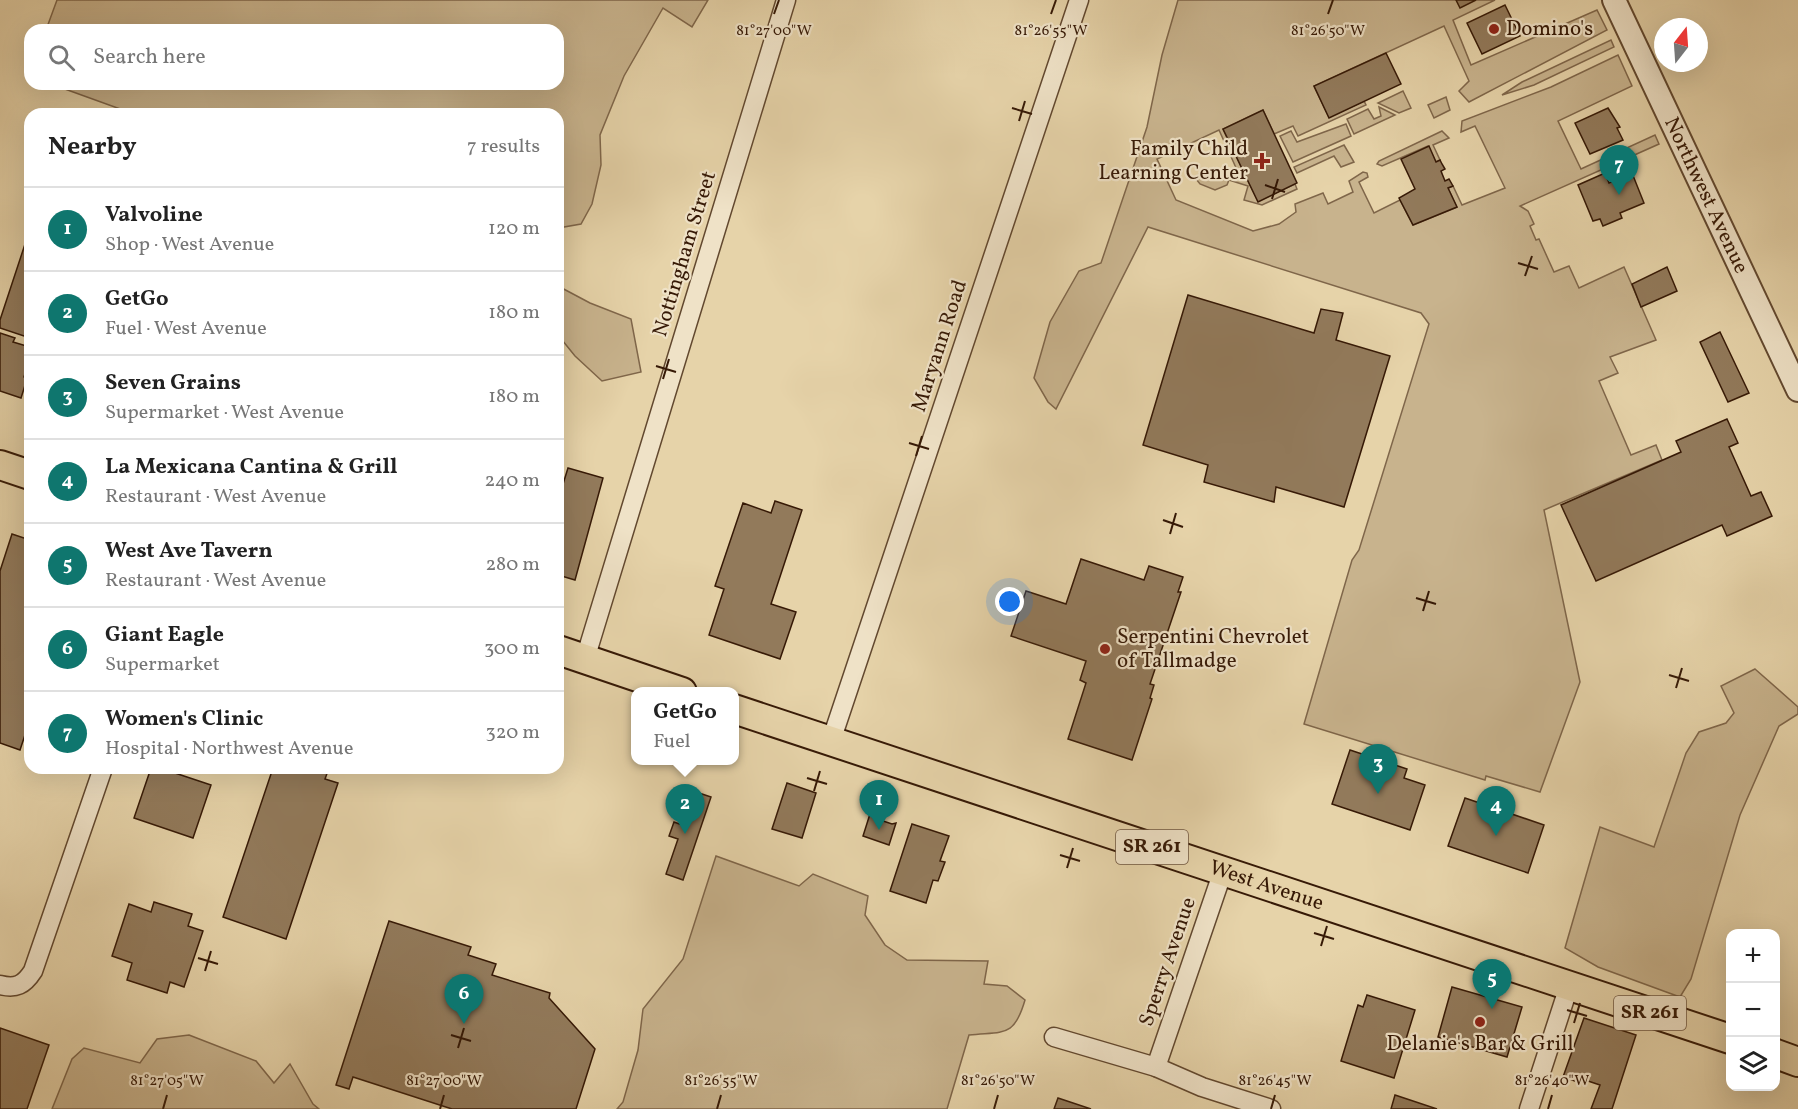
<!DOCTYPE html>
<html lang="en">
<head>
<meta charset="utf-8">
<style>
  body { margin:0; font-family:Vollkorn,serif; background:#f2f2f2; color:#222 }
  .controls { position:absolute; right:18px; bottom:18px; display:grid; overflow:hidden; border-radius:12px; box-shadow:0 6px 24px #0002 }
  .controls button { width:54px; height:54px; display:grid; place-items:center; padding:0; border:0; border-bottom:2px solid #e0e0e0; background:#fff; color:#222; font:30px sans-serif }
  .compass { position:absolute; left:1654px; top:18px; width:54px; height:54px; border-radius:50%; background:#fff; box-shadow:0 6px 24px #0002; rotate:17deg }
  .you { position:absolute; left:1010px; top:602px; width:21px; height:21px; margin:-15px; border:4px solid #fff; border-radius:50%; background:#1a73e8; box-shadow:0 0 0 9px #1a73e833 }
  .badge { display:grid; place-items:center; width:39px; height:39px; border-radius:50%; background:#0f766e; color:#fff; font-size:20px; font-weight:700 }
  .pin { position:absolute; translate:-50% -50px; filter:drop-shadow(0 2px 3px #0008) }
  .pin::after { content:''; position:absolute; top:32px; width:21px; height:18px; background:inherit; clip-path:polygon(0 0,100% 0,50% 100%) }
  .popup { position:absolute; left:631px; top:687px; width:108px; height:78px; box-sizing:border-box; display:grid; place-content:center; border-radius:12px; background:#fff; filter:drop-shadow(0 2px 4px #0005); font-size:20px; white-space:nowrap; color:#767676 }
  .popup b { font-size:22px; color:#222 }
  .popup::after { content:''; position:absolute; left:50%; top:100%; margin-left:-12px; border:12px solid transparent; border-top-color:#fff }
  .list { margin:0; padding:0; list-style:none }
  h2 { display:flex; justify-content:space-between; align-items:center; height:78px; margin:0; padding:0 24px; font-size:26px }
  h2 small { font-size:20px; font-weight:400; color:#767676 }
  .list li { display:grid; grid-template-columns:39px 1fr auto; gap:18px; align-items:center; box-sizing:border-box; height:84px; padding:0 24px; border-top:2px solid #e0e0e0 }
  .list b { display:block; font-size:22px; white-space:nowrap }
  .list p { margin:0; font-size:20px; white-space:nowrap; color:#767676 }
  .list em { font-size:20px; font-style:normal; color:#767676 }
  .icon { flex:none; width:33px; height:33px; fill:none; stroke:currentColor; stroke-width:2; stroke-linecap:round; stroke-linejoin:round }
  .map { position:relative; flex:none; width:1798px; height:1109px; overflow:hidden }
  .search { position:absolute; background:#fff; box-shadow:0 6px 24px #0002; left:24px; top:24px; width:540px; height:66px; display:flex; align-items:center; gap:15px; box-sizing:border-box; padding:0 21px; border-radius:18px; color:#767676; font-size:22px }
  .panel { position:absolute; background:#fff; box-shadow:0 6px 24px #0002; left:24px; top:108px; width:540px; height:666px; border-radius:18px }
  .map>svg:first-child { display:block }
</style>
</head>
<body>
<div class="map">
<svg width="1798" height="1109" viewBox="0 0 1798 1109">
  <rect width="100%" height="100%" fill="#e6d3a9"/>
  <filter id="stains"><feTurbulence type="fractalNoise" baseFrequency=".00333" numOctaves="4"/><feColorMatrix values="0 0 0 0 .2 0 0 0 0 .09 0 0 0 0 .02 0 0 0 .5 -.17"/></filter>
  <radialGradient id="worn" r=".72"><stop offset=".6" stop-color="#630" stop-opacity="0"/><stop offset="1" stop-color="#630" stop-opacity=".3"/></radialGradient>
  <!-- green -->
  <g fill="#c8b38d" stroke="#7f664a" stroke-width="1.5">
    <polygon points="57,0 708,0 692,27 663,8 624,76 600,135 601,165 592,204 581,224 558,228 558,114 134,114 51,84 558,84 558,30 46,30"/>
    <polygon points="1178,0 1495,0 1453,20 1471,65 1597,10 1607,30 1469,102 1459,91 1469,81 1444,26 1314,86 1329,117 1364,101 1366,105 1298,136 1293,126 1274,134 1263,110 1223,129 1258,201 1295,184 1297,189 1262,205 1244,200 1248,186 1229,180 1227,185 1215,190 1200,184 1196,179 1199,174 1205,173 1215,179 1237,170 1219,130 1157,159 1176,200 1253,231 1279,224 1296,212 1295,204 1323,193 1328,204 1353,192 1349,181 1363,172 1367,173 1368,177 1359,182 1374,213 1400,200 1413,225 1457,207 1448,188 1453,186 1462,205 1505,188 1475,126 1461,132 1462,121 1551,87 1618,55 1632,86 1558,121 1581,169 1655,135 1659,144 1520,206 1528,211 1534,224 1530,226 1536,240 1539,239 1554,272 1569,266 1579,288 1624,267 1656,340 1610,357 1618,373 1599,381 1631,455 1656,445 1662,460 1544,510 1580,682 1540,792 1486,776 1485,780 1304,724 1352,560 1359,550 1429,324 1421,313 1148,227 1056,409 1048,402 1034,378 1050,322 1079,271 1101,263 1147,127 1162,55"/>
    <polygon points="1611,40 1614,47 1534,85 1502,95 1522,82"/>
    <polygon points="1403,91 1411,108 1399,113 1378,103"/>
    <polygon points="1446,97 1450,110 1434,118 1428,105"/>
    <polygon points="1379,107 1395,115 1354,134 1347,119 1368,109 1374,119 1381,116"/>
    <polygon points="1346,124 1351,136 1293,162 1280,136 1291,131 1297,142"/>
    <polygon points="1442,131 1449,138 1433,145 1440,160 1436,162 1428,146 1382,166 1377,164 1379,161"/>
    <polygon points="1344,145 1354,162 1341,167 1334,156 1297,173 1294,167"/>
    <polygon points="558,286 590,303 631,319 641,372 602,381 575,356 558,335"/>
    <polygon points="1755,669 1798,707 1798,714 1779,726 1740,815 1691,979 1680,997 1598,967 1565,948 1600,827 1654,847 1686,753 1699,732 1726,723 1734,713 1721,686"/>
    <path d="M716 856 799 886 813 874 868 896 865 915 885 945 907 960 988 961 984 984 1007 986 1025 1000C1014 1038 1004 1031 969 1035L947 1109H617L623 1102 638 1050 643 1009 683 959Z"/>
    <polygon points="189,1035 256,1061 274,1083 290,1064 313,1104 319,1109 52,1109 72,1059 84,1048 140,1063 157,1039"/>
  </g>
  <!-- building -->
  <g fill="#927a5b" stroke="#361906" stroke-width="1.5">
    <polygon points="1456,0 1476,0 1460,8"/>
    <polygon points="1505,5 1520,36 1482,54 1467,23"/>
    <polygon points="1386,53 1401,84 1329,118 1314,86"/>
    <polygon points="1608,108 1620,127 1617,128 1623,140 1590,154 1575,123"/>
    <polygon points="1263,110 1297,183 1258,202 1223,129"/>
    <polygon points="1429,146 1436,162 1440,160 1442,164 1445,169 1441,171 1445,181 1449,179 1453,186 1448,188 1457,207 1413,225 1399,198 1415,189 1401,159"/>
    <polygon points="1605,173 1609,183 1632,173 1644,203 1620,213 1622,218 1603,226 1600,219 1593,221 1578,185"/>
    <polygon points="30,229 30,338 0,328 0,320"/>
    <polygon points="1667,267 1677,291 1641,307 1632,284"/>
    <polygon points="1188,295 1314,333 1321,309 1343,313 1336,340 1390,356 1344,507 1276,487 1274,502 1204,482 1208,465 1143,445"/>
    <polygon points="1720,332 1749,393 1728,402 1700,342"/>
    <polygon points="0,333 15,338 13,342 30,347 30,358 24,377 27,379 21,398 0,391"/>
    <polygon points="1727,419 1738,443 1729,447 1751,496 1761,492 1772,516 1727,536 1722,525 1596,581 1561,505 1681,452 1676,441"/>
    <polygon points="568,468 603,478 575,580 558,575 558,500"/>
    <polygon points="775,501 802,510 771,604 796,612 780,659 709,635 724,589 715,586 743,503 771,513"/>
    <polygon points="12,534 30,540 30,720 20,750 0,743 0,571"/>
    <polygon points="1081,559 1144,580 1149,566 1183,577 1178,592 1181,592 1150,684 1154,685 1150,698 1152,699 1132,760 1068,739 1086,683 1080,680 1086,661 1011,636 1026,591 1066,604"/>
    <polygon points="1350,750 1407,769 1404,778 1425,785 1410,830 1332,804"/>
    <polygon points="151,768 160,768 211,785 193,838 134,818"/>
    <polygon points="273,768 329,768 325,779 338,783 286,939 223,917"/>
    <polygon points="787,783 816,793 802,838 772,829"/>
    <polygon points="693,791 711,797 683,880 666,874 678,839 669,836 674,822 682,825"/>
    <polygon points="1465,798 1544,825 1528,873 1448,846"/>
    <polygon points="870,814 878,816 877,819 892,824 896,823 889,845 863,836"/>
    <polygon points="912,824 949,836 940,861 945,862 938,881 933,880 926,903 890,891"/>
    <polygon points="154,902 192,914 188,926 203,931 184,987 170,982 167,993 127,980 132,963 112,956 129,904 151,912"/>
    <polygon points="389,921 471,947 468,955 496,964 492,975 550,993 549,998 595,1049 576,1109 452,1109 353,1077 349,1089 336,1085"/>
    <polygon points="1452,987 1522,1007 1507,1057 1438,1037"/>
    <polygon points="1367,995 1415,1010 1394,1078 1341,1061 1358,1005 1363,1007"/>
    <polygon points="1584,1018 1636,1035 1612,1109 1591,1109 1600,1085 1582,1079 1581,1083 1563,1077"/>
    <polygon points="0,1028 49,1045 27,1109 0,1109"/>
    <polygon points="1395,1095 1437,1109 1391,1109"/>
    <polygon points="1058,1098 1091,1109 1054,1109"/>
  </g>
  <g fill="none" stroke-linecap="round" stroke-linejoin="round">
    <defs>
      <g id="minor">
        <polyline points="585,659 786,0"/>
        <polyline points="831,741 1079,0"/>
        <path d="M0 985C16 989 24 985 33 971L103 768"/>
        <polyline points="1054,1037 1156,1067 1202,1087 1271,1109"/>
        <polyline points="1156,1067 1223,871"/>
        <polyline points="1529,1109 1569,986"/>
      </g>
      <g id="tertiary">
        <path id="s1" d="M1614 0 1798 390"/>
      </g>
      <g id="primary">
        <polyline points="0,465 30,475"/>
        <polyline points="558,650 682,692"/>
        <path id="s2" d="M734 709 1730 1039"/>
        <polyline points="1776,1054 1798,1062"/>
      </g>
    </defs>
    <!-- minor casing -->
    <use href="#minor" stroke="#62482f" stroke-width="21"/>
    <!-- tertiary casing -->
    <use href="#tertiary" stroke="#62482f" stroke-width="26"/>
    <!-- primary casing -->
    <use href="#primary" stroke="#361906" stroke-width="32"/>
    <!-- minor -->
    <use href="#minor" stroke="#efe2c7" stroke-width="18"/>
    <!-- tertiary -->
    <use href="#tertiary" stroke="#efe2c7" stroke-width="22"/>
    <!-- primary -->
    <use href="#primary" stroke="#e6d3a9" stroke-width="28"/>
  </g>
  <!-- ticks -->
  <path fill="none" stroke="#361906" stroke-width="2" d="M774 14 779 0M1051 14 1056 0M1328 14 1333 0M1012 108 1032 114M1019 121 1025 101M1265 185 1285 192M1272 199 1278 179M1518 263 1538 269M1525 276 1532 256M656 366 676 372M663 379 669 359M909 443 929 449M916 456 922 436M1163 520 1183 527M1170 534 1176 513M1416 598 1436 604M1423 611 1429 591M1669 675 1689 681M1676 688 1682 668M807 778 827 784M814 791 820 771M1060 855 1080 861M1067 868 1073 848M1314 933 1334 939M1321 946 1327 926M198 958 218 964M205 971 211 951M1567 1010 1587 1016M1574 1023 1580 1003M451 1035 471 1041M458 1048 464 1028M163 1109 167 1095M440 1109 444 1095M717 1109 721 1095M994 1109 998 1095M1271 1109 1275 1095M1548 1109 1552 1095"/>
  <!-- markers -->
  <g fill="#8f2418" stroke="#efe2c7" stroke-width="2">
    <circle cx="1494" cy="29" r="6"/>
    <path d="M1259 152h6v6h6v6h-6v6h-6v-6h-6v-6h6z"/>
    <circle cx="1105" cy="649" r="6"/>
    <circle cx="1480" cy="1022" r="6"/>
  </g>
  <g text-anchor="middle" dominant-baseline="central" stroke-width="4.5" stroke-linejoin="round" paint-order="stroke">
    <!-- shield labels -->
    <g fill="#efe2c7" stroke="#6e5540" stroke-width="1.5">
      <rect x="1116" y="830" width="72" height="34" rx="4.5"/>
      <rect x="1614" y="996" width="72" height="34" rx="4.5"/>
    </g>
    <g font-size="20" font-weight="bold" fill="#361906">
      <text x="1152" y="847">SR 261</text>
      <text x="1650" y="1013">SR 261</text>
    </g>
    <!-- poi labels -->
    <g font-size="21" fill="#361906" stroke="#efe2c7" text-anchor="start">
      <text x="1506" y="29">Domino's</text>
      <text x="1248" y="149" text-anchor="end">Family Child<tspan x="1248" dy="24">Learning Center</tspan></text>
      <text x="1117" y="637">Serpentini Chevrolet<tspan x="1117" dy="24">of Tallmadge</tspan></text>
      <text x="1480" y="1044" text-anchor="middle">Delanie's Bar &amp; Grill</text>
    </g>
    <!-- street labels -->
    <g font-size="21" fill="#361906" stroke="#efe2c7">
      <text stroke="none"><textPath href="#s1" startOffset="216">Northwest Avenue</textPath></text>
      <text transform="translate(685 254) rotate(-73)">Nottingham Street</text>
      <text transform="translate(940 346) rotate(-72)">Maryann Road</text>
      <text stroke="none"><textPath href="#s2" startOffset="561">West Avenue</textPath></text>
      <text transform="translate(1168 962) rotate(-71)">Sperry Avenue</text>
    </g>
  </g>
  <g font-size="15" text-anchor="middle" fill="#361906" stroke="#efe2c7" stroke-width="4.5" stroke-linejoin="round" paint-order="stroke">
    <text x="774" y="35">81°27'00"W</text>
    <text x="1051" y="35">81°26'55"W</text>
    <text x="1328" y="35">81°26'50"W</text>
    <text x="167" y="1085">81°27'05"W</text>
    <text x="444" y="1085">81°27'00"W</text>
    <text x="721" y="1085">81°26'55"W</text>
    <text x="998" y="1085">81°26'50"W</text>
    <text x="1275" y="1085">81°26'45"W</text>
    <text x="1552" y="1085">81°26'40"W</text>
  </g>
  <rect width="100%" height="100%" filter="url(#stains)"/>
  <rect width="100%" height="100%" fill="url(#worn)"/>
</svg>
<div class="controls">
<button>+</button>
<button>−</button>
<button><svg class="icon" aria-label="layers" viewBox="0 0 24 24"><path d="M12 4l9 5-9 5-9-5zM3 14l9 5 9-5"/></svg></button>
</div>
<svg class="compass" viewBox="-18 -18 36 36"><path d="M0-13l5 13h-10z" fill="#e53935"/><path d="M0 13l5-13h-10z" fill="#767676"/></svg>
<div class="you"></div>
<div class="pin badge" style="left:879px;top:830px">1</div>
<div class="pin badge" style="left:685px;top:834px">2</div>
<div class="popup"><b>GetGo</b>Fuel</div>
<div class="pin badge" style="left:1378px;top:794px">3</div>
<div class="pin badge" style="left:1496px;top:836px">4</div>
<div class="pin badge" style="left:1492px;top:1009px">5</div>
<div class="pin badge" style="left:464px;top:1024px">6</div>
<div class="pin badge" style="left:1619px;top:195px">7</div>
<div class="search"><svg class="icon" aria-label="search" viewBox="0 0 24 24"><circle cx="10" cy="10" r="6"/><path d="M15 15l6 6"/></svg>Search here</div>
<section class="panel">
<h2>Nearby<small>7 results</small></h2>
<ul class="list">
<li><span class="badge">1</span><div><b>Valvoline</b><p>Shop · West Avenue</p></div><em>120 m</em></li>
<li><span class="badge">2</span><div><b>GetGo</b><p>Fuel · West Avenue</p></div><em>180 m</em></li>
<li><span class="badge">3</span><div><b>Seven Grains</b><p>Supermarket · West Avenue</p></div><em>180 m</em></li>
<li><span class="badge">4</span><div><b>La Mexicana Cantina &amp; Grill</b><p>Restaurant · West Avenue</p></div><em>240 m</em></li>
<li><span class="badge">5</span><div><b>West Ave Tavern</b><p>Restaurant · West Avenue</p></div><em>280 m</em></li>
<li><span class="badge">6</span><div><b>Giant Eagle</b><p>Supermarket</p></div><em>300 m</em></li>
<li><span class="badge">7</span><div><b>Women's Clinic</b><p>Hospital · Northwest Avenue</p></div><em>320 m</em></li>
</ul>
</section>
</div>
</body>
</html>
